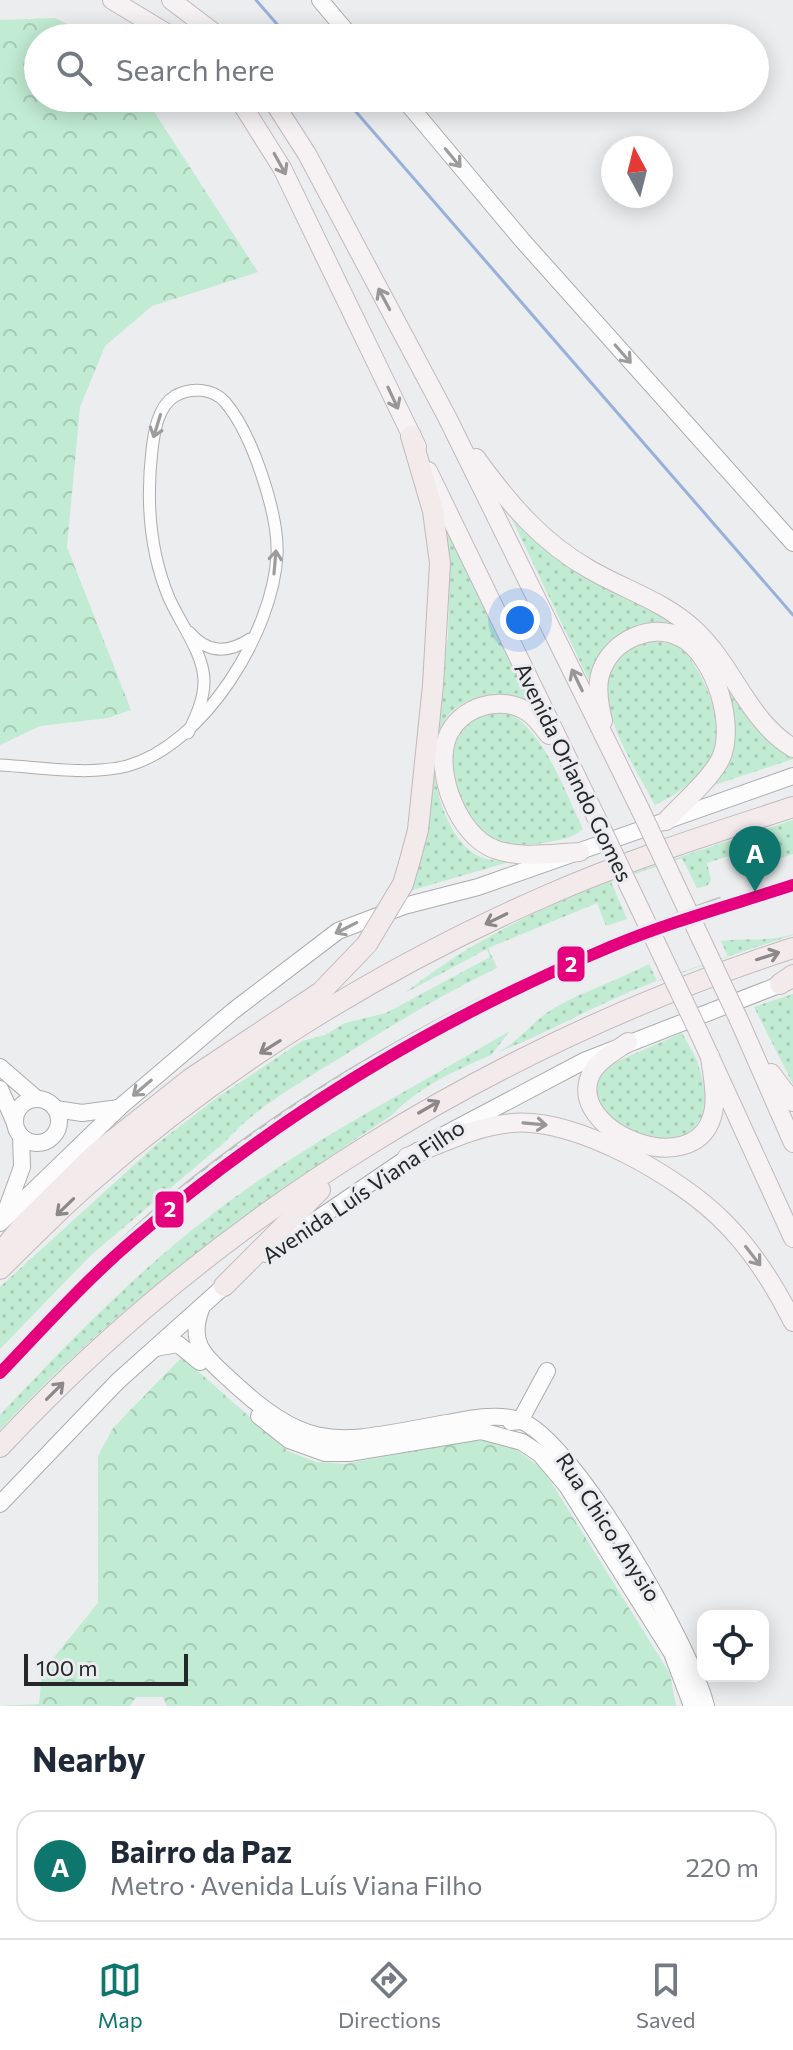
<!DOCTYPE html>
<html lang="en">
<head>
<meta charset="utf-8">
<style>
  body { margin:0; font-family:Commissioner,sans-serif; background:#f2f2f3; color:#1f2937 }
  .controls { position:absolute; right:24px; bottom:24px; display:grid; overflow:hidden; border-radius:16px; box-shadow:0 4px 20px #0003 }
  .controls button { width:72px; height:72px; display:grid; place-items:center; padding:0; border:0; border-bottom:2px solid #e0e1e3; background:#fff; color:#1f2937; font:40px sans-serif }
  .compass { position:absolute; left:601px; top:136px; width:72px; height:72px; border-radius:50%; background:#fff; box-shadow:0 4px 20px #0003; rotate:353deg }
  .scale { position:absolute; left:24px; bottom:20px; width:164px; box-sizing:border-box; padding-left:8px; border:4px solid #262728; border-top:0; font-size:22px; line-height:28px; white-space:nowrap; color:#262728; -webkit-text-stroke:6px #eaecf0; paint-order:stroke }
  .you { position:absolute; left:520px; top:620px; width:28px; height:28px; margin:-20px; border:6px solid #fff; border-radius:50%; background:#1a73e8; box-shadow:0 0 0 12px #1a73e833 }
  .badge { display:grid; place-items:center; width:52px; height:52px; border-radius:50%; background:#0f766e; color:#fff; font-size:26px; font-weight:700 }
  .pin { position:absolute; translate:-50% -66px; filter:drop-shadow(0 2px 4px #0008) }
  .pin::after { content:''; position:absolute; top:42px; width:28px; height:24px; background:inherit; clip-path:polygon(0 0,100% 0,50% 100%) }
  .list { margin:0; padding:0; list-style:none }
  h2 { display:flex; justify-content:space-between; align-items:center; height:104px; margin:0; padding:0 32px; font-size:34px }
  h2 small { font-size:26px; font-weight:400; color:#747a83 }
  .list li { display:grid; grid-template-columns:52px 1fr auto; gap:24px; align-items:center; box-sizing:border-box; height:112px; margin:0 16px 16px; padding:0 16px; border:2px solid #e0e1e3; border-radius:24px }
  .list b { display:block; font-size:30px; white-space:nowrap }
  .list p { margin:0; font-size:26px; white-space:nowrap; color:#747a83 }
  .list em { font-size:26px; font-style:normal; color:#747a83 }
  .icon { flex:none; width:44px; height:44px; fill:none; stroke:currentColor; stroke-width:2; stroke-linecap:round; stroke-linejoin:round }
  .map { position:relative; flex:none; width:793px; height:1706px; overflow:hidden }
  .search { position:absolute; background:#fff; box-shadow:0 4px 20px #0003; left:24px; right:24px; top:24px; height:88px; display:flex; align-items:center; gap:20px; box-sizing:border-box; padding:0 28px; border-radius:44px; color:#747a83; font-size:30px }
  .sheet { height:232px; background:#fff }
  nav { display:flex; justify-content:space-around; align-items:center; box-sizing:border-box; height:112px; border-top:2px solid #e0e1e3; background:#fff; font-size:22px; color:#747a83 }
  nav a { display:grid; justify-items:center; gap:4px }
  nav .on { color:#0f766e }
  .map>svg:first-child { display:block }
</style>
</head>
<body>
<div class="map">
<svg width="793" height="1706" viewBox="0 0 793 1706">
  <defs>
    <pattern id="grass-dots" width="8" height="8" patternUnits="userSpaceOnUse" patternTransform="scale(2)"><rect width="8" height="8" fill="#c1ebd2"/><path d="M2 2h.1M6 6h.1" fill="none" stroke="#a6cab4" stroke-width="1.8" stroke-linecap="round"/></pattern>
    <pattern id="forest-crowns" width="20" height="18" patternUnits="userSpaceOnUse" patternTransform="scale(2)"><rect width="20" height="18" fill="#c1ebd2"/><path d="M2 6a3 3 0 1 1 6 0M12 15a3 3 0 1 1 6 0" fill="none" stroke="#a6cab4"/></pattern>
  </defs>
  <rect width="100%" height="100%" fill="#ebedef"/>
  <!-- grass -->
  <g fill="url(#grass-dots)">
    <path d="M504 502C555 564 626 588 689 633 724 664 749 739 793 752V759L699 790C710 779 724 767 730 752 751 694 675 585 612 644 599 656 600 674 592 687Z"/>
    <path d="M440 514 534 707C517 703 496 694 479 698 411 710 431 823 473 853 483 860 497 861 509 862L409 891 448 637 449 597Z"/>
    <path d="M644 641C656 642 670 641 680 648 700 663 726 725 717 748 708 775 679 793 655 805 636 768 580 688 622 652 627 647 637 644 644 641Z"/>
    <path d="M505 710C546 732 563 789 583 829 572 839 558 840 543 843 525 846 500 846 483 835 455 816 438 741 469 719 478 713 495 713 505 710Z"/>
    <path d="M793 820V854L753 867 747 850 707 863 711 880 707 886 697 888 682 858 611 882 627 919 606 926 597 903 488 948 497 968C440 995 388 1028 335 1061 296 1085 256 1107 225 1142L91 1255 0 1349V1287L158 1143 218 1097 302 1041 325 1035 345 1023 386 1013 490 957 487 949 405 993C519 901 656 866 793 820Z"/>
    <path d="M793 934V935C748 950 703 964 659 980 613 997 569 1021 525 1041 478 1061 428 1078 392 1115 249 1210 118 1303 0 1430V1415C65 1346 131 1277 206 1219 299 1146 408 1091 510 1031L491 1055C517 1046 531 1021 556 1007 586 990 619 980 649 964L657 981 728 957 721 941C748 937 766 943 793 934Z"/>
    <polygon points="793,994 793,1084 754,1007"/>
    <path d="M682 1033 697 1060 709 1103C704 1111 699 1123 692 1130 668 1151 611 1129 597 1103 594 1097 594 1086 594 1078L602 1068Z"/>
  </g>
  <!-- forest -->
  <g fill="url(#forest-crowns)">
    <polygon points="55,18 96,38 38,38 38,98 145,98 258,272 152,306 105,346 80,407 67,547 131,710 108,718 40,726 0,745 0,20"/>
    <polygon points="182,1357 288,1451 316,1462 345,1464 467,1441 488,1441 508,1444 543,1469 670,1674 676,1706 167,1706 163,1697 136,1697 130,1706 0,1706 39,1704 42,1672 98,1603 98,1456 113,1428"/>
  </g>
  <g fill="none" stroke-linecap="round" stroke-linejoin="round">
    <!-- stream -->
    <g stroke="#98b1db" stroke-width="3">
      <polyline points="256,0 289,38"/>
      <polyline points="344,98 793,615"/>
    </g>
    <defs>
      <g id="street">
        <path d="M189 632C207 653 227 654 250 639"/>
        <path d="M0 765C40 767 87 776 127 766 204 745 273 632 277 555 279 515 252 433 225 402 213 388 190 387 175 396 158 406 154 432 152 450 146 501 149 550 169 598 180 623 204 654 204 681 204 700 196 716 188 733"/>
      </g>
      <g id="secondary">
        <polyline points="320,0 352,38"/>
        <polyline points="403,98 522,240 793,543"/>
        <polyline points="0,1067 37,1099"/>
        <polyline points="0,1089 15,1123"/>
        <circle cx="37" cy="1121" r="22"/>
        <polyline points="56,1109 82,1113 119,1108"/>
        <polyline points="438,1138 584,1061 789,981"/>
        <polyline points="6,1211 22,1167 21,1136"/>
        <polyline points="0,1223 120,1107 233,1011 338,931 404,906 478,887 793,776"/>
        <polyline points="266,1254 419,1150"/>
        <path d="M201 1309C189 1341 202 1354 225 1375 313 1458 337 1442 447 1423 470 1419 497 1413 519 1420 574 1439 692 1648 706 1706"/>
        <polyline points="155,1348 178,1344 200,1362"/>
        <polyline points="259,1416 289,1440 325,1453 349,1453 481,1431 522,1442 540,1454 567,1486 672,1653 692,1706"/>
        <polyline points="511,1422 520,1421 547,1371"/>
        <polyline points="0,1504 118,1381 231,1280"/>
      </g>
      <g id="primary">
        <polyline points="112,0 175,38"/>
        <polyline points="171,0 221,38"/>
        <polyline points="238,98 282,168 417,447"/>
        <polyline points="271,98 307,154 447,417 640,809"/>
        <path d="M476 458C508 502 541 542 589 569 625 590 664 601 695 630 733 665 748 721 793 748"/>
        <polyline points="428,471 600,825"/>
        <path d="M603 721C599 705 595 682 603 667 615 639 653 623 680 637 715 654 738 729 719 762 706 784 683 802 666 821"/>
        <path d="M549 735C543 728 537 718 529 713 502 693 458 707 447 738 434 773 459 836 494 849 519 859 553 853 580 852"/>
        <polyline points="739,1020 793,1143"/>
        <polyline points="699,1033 793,1238"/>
        <path d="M628 1042C614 1052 594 1062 589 1079 572 1133 692 1181 712 1117 718 1098 712 1075 710 1056"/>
        <polyline points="771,1073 793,1102"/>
        <path d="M407 1157C441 1144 475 1126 512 1123 575 1117 680 1177 724 1222 753 1251 775 1286 793 1322"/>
      </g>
      <g id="highway">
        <polyline points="410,860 418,830 433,685 440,563 433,511 411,436"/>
        <polyline points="780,984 793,975"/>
        <polyline points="0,1253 25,1223 93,1156 190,1079 321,992 367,944"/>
        <path d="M0 1269C30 1240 60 1208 92 1181 225 1064 385 966 548 895 627 860 711 834 793 807"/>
        <polyline points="224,1286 320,1190"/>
        <path d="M0 1447C215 1216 494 1045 793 948"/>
      </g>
    </defs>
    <!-- street casing -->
    <use href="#street" stroke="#abacae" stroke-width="13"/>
    <!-- secondary casing -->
    <use href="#secondary" stroke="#abacae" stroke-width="18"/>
    <!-- primary casing -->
    <use href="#primary" stroke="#c3b9bc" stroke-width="20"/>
    <!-- highway casing -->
    <use href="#highway" stroke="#c3b9bc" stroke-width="22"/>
    <!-- street -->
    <use href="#street" stroke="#fcfcfd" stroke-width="11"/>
    <!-- secondary -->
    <use href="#secondary" stroke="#fcfcfd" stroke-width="16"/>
    <!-- primary -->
    <use href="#primary" stroke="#f6f1f2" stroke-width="18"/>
    <!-- highway -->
    <use href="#highway" stroke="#f3eaec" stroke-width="20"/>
    <defs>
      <path id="rail" d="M0 1365C57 1305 114 1245 178 1192 339 1061 524 969 719 900"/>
    </defs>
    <!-- rail casing -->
    <use href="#rail" stroke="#bebfbf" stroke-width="6"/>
    <!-- rail -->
    <use href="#rail" stroke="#eaecf0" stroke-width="3" stroke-dasharray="9" stroke-linecap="butt"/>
    <defs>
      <g id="primary-bridge">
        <polyline points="640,809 739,1020"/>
        <polyline points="600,825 699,1033"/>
      </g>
      <polyline id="highway-bridge" points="367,944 403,884 410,860"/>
    </defs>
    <!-- primary-bridge casing -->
    <use href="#primary-bridge" stroke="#c3b9bc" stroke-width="20" stroke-linecap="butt"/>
    <!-- highway-bridge casing -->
    <use href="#highway-bridge" stroke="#c3b9bc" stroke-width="22" stroke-linecap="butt"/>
    <!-- primary-bridge -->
    <use href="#primary-bridge" stroke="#f6f1f2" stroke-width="18"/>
    <!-- highway-bridge -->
    <use href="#highway-bridge" stroke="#f3eaec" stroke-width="20"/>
    <defs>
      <path id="metro-1" d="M0 1373C43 1328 85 1281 133 1240 274 1118 437 1019 610 947 669 922 732 905 793 885"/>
    </defs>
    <!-- metro-1 casing -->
    <use href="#metro-1" stroke="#eaecf0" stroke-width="18"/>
    <!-- metro-1 -->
    <use href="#metro-1" stroke="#e5007d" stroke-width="12"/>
  </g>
  <!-- one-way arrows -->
  <defs><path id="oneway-shaft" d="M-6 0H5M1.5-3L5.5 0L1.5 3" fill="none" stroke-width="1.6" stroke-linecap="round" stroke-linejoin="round" transform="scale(2)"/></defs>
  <g stroke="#9c9c9d">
    <use href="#oneway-shaft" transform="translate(453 158) rotate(50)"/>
    <use href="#oneway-shaft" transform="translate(623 354) rotate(49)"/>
    <use href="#oneway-shaft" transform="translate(157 426) rotate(107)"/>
    <use href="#oneway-shaft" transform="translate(275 562) rotate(-85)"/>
    <use href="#oneway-shaft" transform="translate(346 928) rotate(153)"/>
    <use href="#oneway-shaft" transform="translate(142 1088) rotate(140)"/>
  </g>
  <g stroke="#989697">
    <use href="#oneway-shaft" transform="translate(280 164) rotate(61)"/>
    <use href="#oneway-shaft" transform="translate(384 299) rotate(-118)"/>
    <use href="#oneway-shaft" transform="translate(393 398) rotate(65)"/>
    <use href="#oneway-shaft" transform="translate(577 680) rotate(-116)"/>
    <use href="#oneway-shaft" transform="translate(535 1124) rotate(5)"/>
    <use href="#oneway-shaft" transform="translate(753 1256) rotate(52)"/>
  </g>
  <g stroke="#8c888a">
    <use href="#oneway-shaft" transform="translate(496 919) rotate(154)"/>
    <use href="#oneway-shaft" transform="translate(768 956) rotate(-18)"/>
    <use href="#oneway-shaft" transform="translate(270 1047) rotate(148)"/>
    <use href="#oneway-shaft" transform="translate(429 1107) rotate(-30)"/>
    <use href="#oneway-shaft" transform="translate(65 1207) rotate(136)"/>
    <use href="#oneway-shaft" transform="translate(55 1391) rotate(-45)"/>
  </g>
  <g text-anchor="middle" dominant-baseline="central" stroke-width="6" stroke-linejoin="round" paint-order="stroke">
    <!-- street labels -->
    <g font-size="22" fill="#262728" stroke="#eaecf0">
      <text transform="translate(574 772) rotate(64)">Avenida Orlando Gomes</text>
      <text transform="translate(363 1191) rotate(-34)">Avenida Luís Viana Filho</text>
      <text transform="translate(609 1527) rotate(57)">Rua Chico Anysio</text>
    </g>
  </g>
  <g stroke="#eaecf0" stroke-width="3">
    <rect x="556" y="945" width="30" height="38" rx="8" fill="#e5007d"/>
    <rect x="154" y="1190" width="31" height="39" rx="8" fill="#e5007d"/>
  </g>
  <g font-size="22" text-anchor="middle" font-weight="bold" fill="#fff">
    <text x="571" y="972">2</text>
    <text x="170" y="1217">2</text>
  </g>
</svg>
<div class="controls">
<button><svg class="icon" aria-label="locate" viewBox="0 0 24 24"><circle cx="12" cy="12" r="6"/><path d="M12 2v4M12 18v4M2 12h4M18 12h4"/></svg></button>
</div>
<svg class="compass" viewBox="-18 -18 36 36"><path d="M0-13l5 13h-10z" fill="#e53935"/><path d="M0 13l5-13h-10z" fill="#747a83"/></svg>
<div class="scale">100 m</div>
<div class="you"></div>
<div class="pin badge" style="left:755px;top:892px">A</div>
<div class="search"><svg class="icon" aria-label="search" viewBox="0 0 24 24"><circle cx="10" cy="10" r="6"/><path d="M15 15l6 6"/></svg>Search here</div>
</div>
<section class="sheet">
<h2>Nearby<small></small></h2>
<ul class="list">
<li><span class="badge">A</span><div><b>Bairro da Paz</b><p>Metro · Avenida Luís Viana Filho</p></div><em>220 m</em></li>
</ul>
</section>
<nav>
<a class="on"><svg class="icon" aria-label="map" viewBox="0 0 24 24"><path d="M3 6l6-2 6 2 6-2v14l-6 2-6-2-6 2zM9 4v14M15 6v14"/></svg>Map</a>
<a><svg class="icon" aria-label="directions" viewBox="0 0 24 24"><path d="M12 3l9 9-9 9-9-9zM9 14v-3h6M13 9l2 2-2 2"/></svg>Directions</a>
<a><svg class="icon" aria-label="saved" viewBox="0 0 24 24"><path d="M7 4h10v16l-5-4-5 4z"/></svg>Saved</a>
</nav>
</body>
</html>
